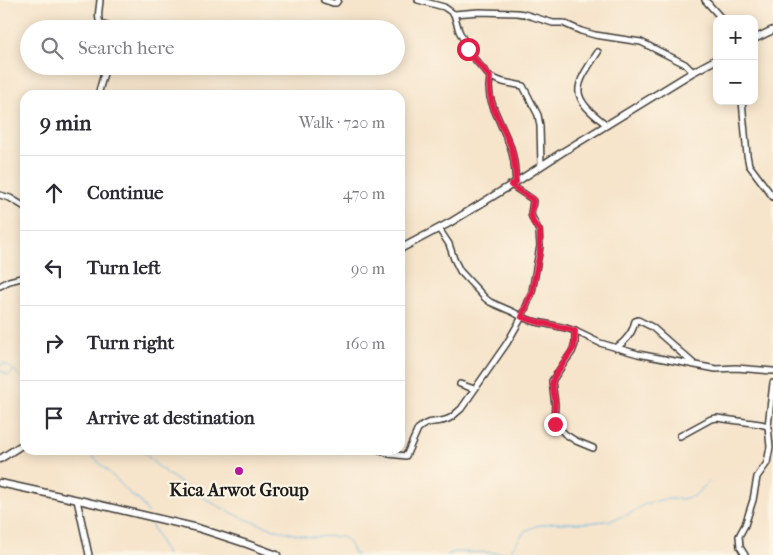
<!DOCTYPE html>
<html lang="en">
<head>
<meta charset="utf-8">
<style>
  body { margin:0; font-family:"IM FELL French Canon",serif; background:#f7f7f7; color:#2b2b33 }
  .controls { position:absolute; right:15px; top:15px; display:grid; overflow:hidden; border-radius:10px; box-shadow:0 2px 12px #0003 }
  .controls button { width:45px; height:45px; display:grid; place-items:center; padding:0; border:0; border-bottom:1px solid #e1e1e2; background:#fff; color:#2b2b33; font:25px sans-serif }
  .stop { position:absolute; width:15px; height:15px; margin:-11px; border:4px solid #e11d48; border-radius:50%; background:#fff }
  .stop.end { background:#e11d48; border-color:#fff; box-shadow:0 1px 5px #0008 }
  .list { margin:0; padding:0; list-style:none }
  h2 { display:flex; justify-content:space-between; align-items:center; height:65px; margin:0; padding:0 20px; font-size:21px }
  h2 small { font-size:16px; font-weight:400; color:#7c7c81 }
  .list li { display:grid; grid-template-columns:32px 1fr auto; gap:15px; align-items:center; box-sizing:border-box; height:75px; padding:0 20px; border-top:1px solid #e1e1e2 }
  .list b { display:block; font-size:19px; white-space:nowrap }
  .list em { font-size:16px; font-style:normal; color:#7c7c81 }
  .icon { flex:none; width:28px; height:28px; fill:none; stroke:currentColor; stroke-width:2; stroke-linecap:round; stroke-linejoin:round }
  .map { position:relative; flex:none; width:773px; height:555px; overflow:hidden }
  .search { position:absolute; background:#fff; box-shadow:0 2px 12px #0003; left:20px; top:20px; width:385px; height:55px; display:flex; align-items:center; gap:12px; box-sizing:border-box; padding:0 18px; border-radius:28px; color:#7c7c81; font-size:19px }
  .panel { position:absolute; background:#fff; box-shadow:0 2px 12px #0003; left:20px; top:90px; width:385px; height:365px; border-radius:15px }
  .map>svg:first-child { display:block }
</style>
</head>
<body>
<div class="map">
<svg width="773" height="555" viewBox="0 0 773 555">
  <rect width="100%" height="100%" fill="#fcf5e5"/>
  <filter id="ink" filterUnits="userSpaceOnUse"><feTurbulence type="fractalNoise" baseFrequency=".02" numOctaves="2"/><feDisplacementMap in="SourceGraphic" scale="10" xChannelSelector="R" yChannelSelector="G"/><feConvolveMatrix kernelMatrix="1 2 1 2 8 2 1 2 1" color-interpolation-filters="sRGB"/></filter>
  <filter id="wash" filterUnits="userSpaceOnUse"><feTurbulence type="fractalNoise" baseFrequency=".0096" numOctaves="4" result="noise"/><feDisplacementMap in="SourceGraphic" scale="20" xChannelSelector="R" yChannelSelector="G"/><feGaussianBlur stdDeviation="1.12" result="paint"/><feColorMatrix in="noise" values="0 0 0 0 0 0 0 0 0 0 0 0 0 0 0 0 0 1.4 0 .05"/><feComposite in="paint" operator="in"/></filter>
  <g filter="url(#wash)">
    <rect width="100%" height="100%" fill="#f6e4cb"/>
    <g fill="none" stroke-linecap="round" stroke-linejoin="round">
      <!-- stream -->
      <g stroke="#6db7e5" stroke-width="1">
        <polyline points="0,366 4,363 14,370 25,381"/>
        <polyline points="0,370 8,375 14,371"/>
        <polyline points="86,450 120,483 131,495 140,501 148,513"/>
        <path d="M140 450H143C151 462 160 468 171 476 207 503 250 525 295 534 301 535 307 537 314 537 320 537 339 535 344 538 349 541 352 548 354 554L358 555"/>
        <polyline points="149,520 167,555"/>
        <polyline points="447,555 455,552 509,553 525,531 536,526 552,523 589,523 612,520 629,514 645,504 665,499 681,499 694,496 709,482"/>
      </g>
    </g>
  </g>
  <g filter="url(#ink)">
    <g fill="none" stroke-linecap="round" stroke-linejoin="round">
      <defs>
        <g id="minor">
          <path d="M100 0C100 7 95 22 103 25 107 26 112 27 116 29"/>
          <polyline points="324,0 333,3 336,3 338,0"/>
          <polyline points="418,0 444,7 454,14 459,31 472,56 490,77 489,87 490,97 494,109 511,148 514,162 516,182"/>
          <polyline points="705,0 722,19"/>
          <polyline points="454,14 479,12 517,13 524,14 553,23 563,23 581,31 595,35 641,42 685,64 693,72"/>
          <path d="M598 52C573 89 569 96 607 125"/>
          <polyline points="490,77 503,82 523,86 538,115 540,126 541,165"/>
          <polyline points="98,95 106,66"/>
          <polyline points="742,101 747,155 749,165 773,197"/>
          <polyline points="0,195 10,198 25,207"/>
          <polyline points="439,229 449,244 454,259 460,271 485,298 490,302 513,312 522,317 532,321 566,328 575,331 600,343 638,354 716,369 736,368 773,371"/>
          <polyline points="0,286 9,281 25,277"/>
          <polyline points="575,331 575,344 572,352 564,363 552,381 555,405 554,420 555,424 565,434 576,441 593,448"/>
          <path d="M616 348C626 341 633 333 635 321L638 320 652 327 694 364"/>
          <polyline points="460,384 474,389"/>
          <polyline points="680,436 711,419 717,418 760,424 768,426"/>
          <path d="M379 450 389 454 406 456 418 429C428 419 437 424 448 419 453 417 457 412 461 409L507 343 522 317 532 292 540 246 539 231 532 217 531 214 533 201 532 199 511 185"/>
          <polyline points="77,500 89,555"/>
          <polyline points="745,555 740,547 739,536 745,525 753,500 757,477 767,463 770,447 768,426 773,383"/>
        </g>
        <g id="tertiary">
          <polyline points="754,39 773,30"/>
          <polyline points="400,249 451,222 521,179 561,153 693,72 717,59"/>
          <polyline points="0,459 25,443"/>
          <polyline points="0,483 83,501 198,528 247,544 277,555"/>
        </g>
      </defs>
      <!-- minor casing -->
      <use href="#minor" stroke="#3d3a36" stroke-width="8"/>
      <!-- tertiary casing -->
      <use href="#tertiary" stroke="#3d3a36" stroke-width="9"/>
      <!-- minor -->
      <use href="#minor" stroke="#fff" stroke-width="5"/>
      <!-- tertiary -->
      <use href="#tertiary" stroke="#fff" stroke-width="6"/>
    </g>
  </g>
  <g fill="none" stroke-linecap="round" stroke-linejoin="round" filter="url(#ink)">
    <!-- route -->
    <path stroke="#e11d48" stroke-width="6" d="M468 49 472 56 490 77C486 105 502 122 511 147 515 159 515 171 516 182L511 185 532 199 533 201 531 214 533 222 540 231V252L532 292 522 317C539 324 558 325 575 331L574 347 554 377 552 384 555 400 554 420 555 424"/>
  </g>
  <!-- markers -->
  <circle fill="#b5179e" stroke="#fcf5e5" stroke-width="2" cx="239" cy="471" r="5"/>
  <g text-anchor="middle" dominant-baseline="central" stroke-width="4.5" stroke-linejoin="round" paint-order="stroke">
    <!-- poi labels -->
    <g font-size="18" font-weight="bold" fill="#1c1c1c" stroke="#fcf5e5">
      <text x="239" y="490">Kica Arwot Group</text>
    </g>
  </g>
</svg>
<div class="controls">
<button>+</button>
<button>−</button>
</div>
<div class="stop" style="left:468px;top:49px"></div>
<div class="stop end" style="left:555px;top:424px"></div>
<div class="search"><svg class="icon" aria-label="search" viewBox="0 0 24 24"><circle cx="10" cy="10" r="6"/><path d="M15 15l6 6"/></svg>Search here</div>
<section class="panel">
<h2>9 min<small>Walk · 720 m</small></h2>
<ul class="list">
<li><svg class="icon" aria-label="ahead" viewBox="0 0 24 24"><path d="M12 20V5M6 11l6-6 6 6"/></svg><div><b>Continue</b></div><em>470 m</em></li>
<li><svg class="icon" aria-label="left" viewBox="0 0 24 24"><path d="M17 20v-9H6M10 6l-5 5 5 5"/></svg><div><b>Turn left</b></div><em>90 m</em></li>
<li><svg class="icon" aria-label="right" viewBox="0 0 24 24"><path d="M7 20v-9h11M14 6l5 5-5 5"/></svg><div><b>Turn right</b></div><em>160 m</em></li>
<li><svg class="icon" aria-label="arrive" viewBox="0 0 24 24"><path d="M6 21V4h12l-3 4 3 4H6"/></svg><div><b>Arrive at destination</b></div></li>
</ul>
</section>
</div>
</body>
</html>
